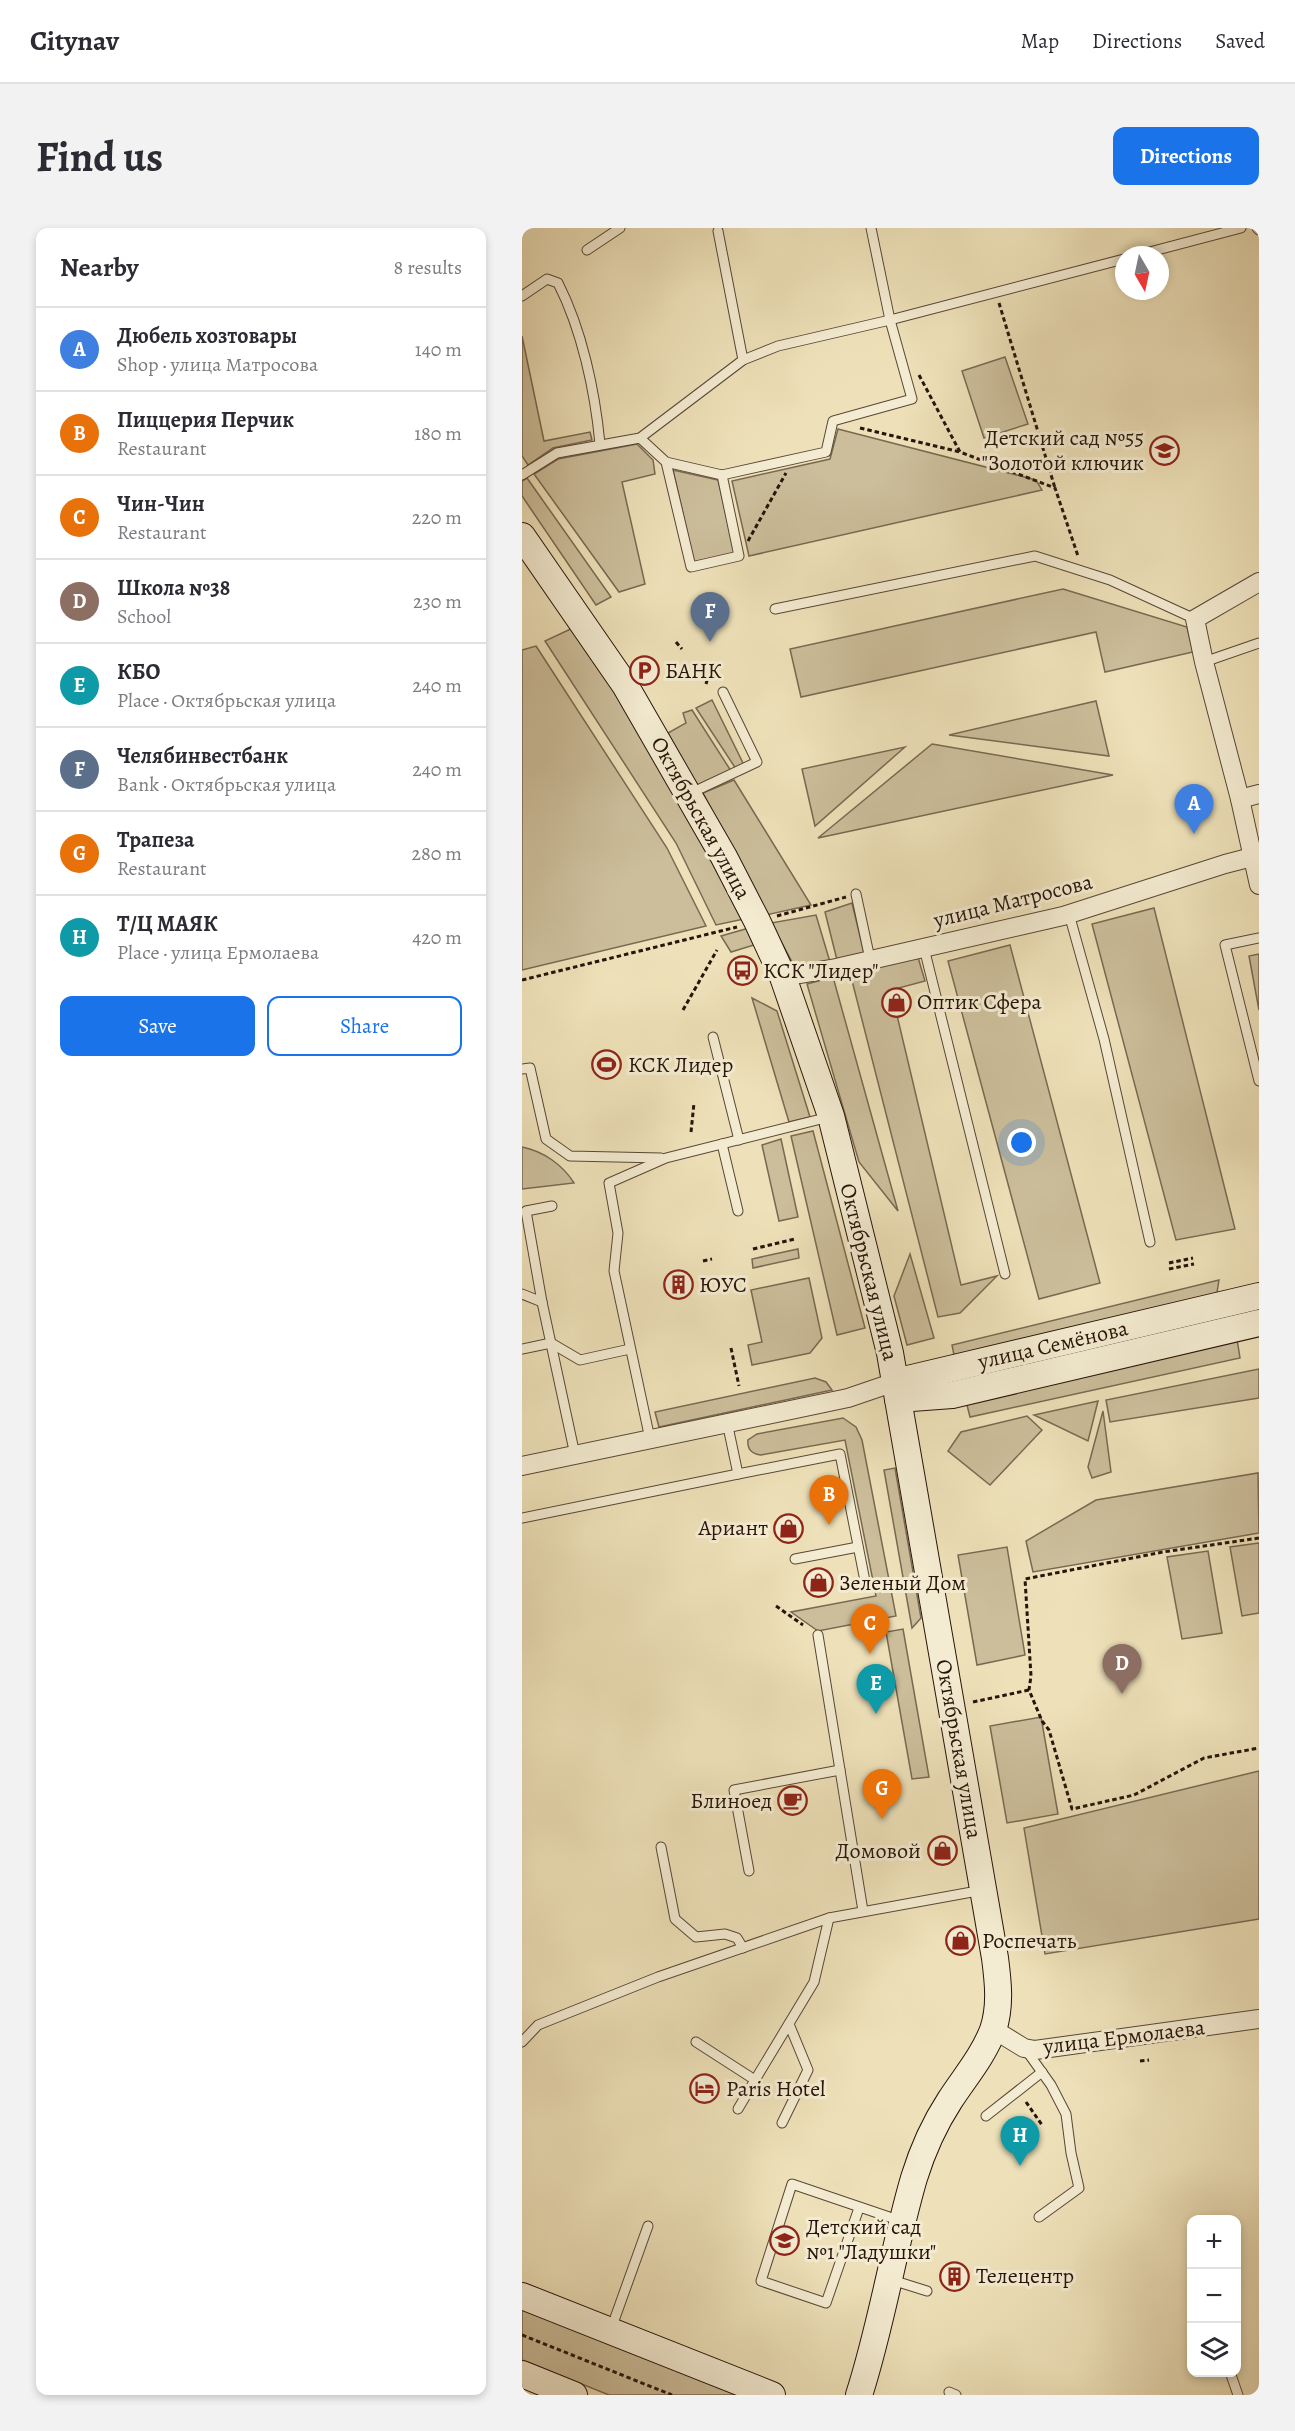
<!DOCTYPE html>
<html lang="en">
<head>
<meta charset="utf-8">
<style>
  body { margin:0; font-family:Alegreya,serif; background:#f2f2f3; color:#2b2b33 }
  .controls { position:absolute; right:18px; bottom:18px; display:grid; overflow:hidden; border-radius:12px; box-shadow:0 3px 9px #0003 }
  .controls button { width:54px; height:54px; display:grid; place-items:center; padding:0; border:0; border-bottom:2px solid #e1e1e2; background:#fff; color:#2b2b33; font:30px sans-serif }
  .compass { position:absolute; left:593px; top:18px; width:54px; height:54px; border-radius:50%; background:#fff; box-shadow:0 3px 9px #0003; rotate:171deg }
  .you { position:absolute; left:500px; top:915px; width:21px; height:21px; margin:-15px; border:4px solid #fff; border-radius:50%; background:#1a73e8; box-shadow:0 0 0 9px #1a73e833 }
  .badge { display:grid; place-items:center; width:39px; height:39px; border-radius:50%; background:#1a73e8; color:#fff; font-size:20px; font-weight:700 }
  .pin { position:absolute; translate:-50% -50px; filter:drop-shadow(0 2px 3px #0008) }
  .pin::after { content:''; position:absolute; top:32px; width:21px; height:18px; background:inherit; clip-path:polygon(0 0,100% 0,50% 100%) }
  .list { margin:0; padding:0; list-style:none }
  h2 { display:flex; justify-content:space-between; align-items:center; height:78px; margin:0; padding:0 24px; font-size:26px }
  h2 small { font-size:20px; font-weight:400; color:#7c7c81 }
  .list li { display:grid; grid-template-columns:39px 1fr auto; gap:18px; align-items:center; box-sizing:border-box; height:84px; padding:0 24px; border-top:2px solid #e1e1e2 }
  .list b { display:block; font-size:22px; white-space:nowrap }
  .list p { margin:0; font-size:20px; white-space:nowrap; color:#7c7c81 }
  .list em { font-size:20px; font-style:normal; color:#7c7c81 }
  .actions { display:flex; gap:12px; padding:18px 24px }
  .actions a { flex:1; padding:14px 0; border:2px solid #1a73e8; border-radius:12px; text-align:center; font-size:21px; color:#1a73e8 }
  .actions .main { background:#1a73e8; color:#fff }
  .icon { flex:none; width:33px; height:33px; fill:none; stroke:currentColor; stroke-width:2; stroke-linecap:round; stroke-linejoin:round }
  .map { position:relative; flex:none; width:737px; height:2167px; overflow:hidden; border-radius:12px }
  header { display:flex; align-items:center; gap:36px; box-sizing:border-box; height:84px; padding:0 30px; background:#fff; border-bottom:2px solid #e1e1e2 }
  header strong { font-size:28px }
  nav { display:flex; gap:33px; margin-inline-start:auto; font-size:21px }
  .intro { display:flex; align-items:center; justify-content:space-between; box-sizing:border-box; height:144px; padding:0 36px }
  h1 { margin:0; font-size:42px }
  .button { padding:15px 27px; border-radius:12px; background:#1a73e8; color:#fff; font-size:21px; font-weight:700 }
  main { display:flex; gap:36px; padding:0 36px }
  aside { flex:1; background:#fff; border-radius:12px; box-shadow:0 3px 9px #0003 }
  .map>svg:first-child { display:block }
</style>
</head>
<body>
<header>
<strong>Citynav</strong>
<nav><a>Map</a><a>Directions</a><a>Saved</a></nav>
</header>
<div class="intro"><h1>Find us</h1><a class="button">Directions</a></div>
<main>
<aside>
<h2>Nearby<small>8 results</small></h2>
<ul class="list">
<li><span class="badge" style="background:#3f7fe0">A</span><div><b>Дюбель хозтовары</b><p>Shop · улица Матросова</p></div><em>140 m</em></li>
<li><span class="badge" style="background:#e8710a">B</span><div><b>Пиццерия Перчик</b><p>Restaurant</p></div><em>180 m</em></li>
<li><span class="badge" style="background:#e8710a">C</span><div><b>Чин-Чин</b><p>Restaurant</p></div><em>220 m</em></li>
<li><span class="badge" style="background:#8d6e63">D</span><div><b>Школа №38</b><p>School</p></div><em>230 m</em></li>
<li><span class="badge" style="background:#0f9aa8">E</span><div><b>КБО</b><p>Place · Октябрьская улица</p></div><em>240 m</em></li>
<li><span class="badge" style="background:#5c6f8a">F</span><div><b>Челябинвестбанк</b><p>Bank · Октябрьская улица</p></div><em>240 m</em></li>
<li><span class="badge" style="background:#e8710a">G</span><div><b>Трапеза</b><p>Restaurant</p></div><em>280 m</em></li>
<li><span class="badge" style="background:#0f9aa8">H</span><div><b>Т/Ц МАЯК</b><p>Place · улица Ермолаева</p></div><em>420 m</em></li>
</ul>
<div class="actions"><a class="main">Save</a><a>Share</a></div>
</aside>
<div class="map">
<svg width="737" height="2167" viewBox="0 0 737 2167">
  <rect width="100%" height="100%" fill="#eee1b9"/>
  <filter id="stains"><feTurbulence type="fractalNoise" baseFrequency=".00333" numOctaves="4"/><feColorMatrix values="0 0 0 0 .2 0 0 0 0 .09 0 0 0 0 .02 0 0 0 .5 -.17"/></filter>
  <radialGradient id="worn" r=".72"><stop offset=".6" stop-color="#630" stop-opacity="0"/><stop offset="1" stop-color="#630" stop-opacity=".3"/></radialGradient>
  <!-- green -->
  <g fill="#ccbe9b" stroke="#796952" stroke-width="1.5">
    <polygon points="0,108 22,213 68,204 70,212 31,220 6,237 0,228"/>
    <polygon points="483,129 506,196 462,210 440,143"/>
    <polygon points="316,201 514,252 520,262 227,328 210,253 308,231"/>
    <polygon points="115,216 131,232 133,246 100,254 123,356 97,364 12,246 36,231"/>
    <polygon points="151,242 196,252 213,325 172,334"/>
    <polygon points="5,250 89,369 74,377 0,268 0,253"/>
    <polygon points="541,361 665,399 671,424 583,444 574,404 279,469 268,421"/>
    <polygon points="57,397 222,691 194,697 154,615 23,413"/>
    <polygon points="14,418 145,620 184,698 0,742 0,422"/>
    <polygon points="190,472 222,537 214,541 174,480"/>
    <polygon points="574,473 587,528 427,507"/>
    <polygon points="170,482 209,543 176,559 146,505 164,495 161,485"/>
    <polygon points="410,516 591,547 296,610"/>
    <polygon points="383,519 293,598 280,541"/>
    <polygon points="212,552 289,677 244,687 181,565"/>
    <polygon points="330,675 342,725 315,732 303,684"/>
    <polygon points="632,680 713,1001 654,1012 570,696"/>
    <polygon points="294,687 308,734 274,741 249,695"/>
    <polygon points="227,700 232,717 209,724 199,708"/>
    <polygon points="488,717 578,1055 517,1071 426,733"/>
    <polygon points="395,726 403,753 369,762 439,1057 475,1048 438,1085 416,1089 327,741"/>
    <polygon points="737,726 737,782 727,728"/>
    <polygon points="311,749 376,983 337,934 285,756"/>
    <polygon points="230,770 255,783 288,889 267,894"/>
    <polygon points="291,903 343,1100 315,1107 269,908"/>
    <polygon points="259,911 276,989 257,993 240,917"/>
    <path d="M0 919C21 923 41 937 52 955L0 961Z"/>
    <polygon points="276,1021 277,1030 231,1040 230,1031"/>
    <polygon points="388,1026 412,1110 385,1117 372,1068"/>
    <polygon points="287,1050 300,1110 288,1125 230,1137 226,1117 240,1114 229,1062"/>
    <polygon points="697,1052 693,1077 433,1132 430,1117"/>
    <polygon points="715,1111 718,1130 448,1189 443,1169"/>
    <polygon points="737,1141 737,1170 588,1194 584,1172"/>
    <polygon points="293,1150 304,1154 310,1162 137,1199 133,1184"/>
    <polygon points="576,1173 566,1213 512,1187"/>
    <polygon points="581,1183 589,1244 570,1250 566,1239"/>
    <polygon points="505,1188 520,1202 468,1257 426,1223 439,1204"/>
    <path d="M321 1190 334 1199 340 1212 374 1388 296 1403 269 1384 354 1368 323 1212 239 1227C230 1226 225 1222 226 1212L235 1206Z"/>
    <polygon points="373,1240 399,1390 390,1400 362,1242"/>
    <polygon points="736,1245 737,1305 511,1344 504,1313 574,1272"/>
    <polygon points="737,1315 737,1385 720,1388 708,1319"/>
    <polygon points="485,1319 503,1427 455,1437 436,1327"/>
    <polygon points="686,1323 700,1405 660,1411 645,1329"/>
    <polygon points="381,1401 407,1549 390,1551 364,1404"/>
    <polygon points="519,1489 536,1586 485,1595 468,1498"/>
    <polygon points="737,1543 737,1691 523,1726 502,1600"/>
    <polygon points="0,2079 225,2167 87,2167 0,2132"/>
  </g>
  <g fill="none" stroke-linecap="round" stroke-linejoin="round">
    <defs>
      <g id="lane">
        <polyline points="735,0 737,2"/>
        <polyline points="196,3 221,132"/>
        <polyline points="65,22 98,0"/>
        <polyline points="616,27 719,0"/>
        <path d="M0 68 25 51 36 55C60 102 73 163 78 216"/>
        <polyline points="118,210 144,234 169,339 217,328 200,247 144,234"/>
        <polyline points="0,247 35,225 118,210 221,132 256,118 368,92 602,31"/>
        <polyline points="200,247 304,224 311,193 390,171 368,92 349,0"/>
        <polyline points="253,381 513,328 588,352 673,391"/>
        <polyline points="682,434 737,415"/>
        <polyline points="169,565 235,534 201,464"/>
        <polyline points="334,666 348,731"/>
        <polyline points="547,686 582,811 628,1014"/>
        <polyline points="737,710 703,717 737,853"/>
        <polyline points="402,720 483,1046"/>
        <polyline points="191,809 217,912"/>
        <polyline points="0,841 8,840 24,911 48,928 139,930"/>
        <polyline points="200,916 216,983"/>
        <polyline points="30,978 4,983 20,1074 53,1227"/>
        <polyline points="0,1066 20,1074"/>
        <polyline points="0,1121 29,1115 58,1132 108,1121"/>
        <polyline points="205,1194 216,1246 318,1226 343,1353"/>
        <polyline points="128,1211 92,1043 96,1005 87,955 144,930 307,889"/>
        <polyline points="0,1290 216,1246"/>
        <polyline points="273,1331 336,1319"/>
        <polyline points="296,1407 341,1683"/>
        <polyline points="139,1619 153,1691 174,1709 203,1706 215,1710 221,1720"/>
        <polyline points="227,1643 212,1562 318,1542"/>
        <polyline points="0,1814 16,1797 136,1749 307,1690 461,1662"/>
        <polyline points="174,1814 233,1852 292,1754 307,1690"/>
        <polyline points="504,1822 529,1857 544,1886 549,1925 557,1960 517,1989"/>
        <polyline points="216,1881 233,1852"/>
        <polyline points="464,1888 520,1844"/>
        <polyline points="260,1895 286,1842 267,1796"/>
        <polyline points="337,1980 304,2075 239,2053 270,1956 379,1993"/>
        <polyline points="370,2052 405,2063"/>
        <polyline points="89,2101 126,1998"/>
        <polyline points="708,2144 716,2167"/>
        <polyline points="427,2164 434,2167"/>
      </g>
      <g id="street">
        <polyline points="737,354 673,391 682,434 718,571 737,657"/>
        <polyline points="718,571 737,566"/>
        <polyline points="261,749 314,740 541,688 703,636 730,629"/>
        <polyline points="0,1238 326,1170 373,1154"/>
        <polyline points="471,1801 502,1820 513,1822 737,1791"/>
      </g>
      <g id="secondary">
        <path d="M0 308 103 457 202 629 235 693 261 749 309 888 368 1125 473 1730C476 1753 479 1778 471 1802 461 1828 443 1849 428 1872 413 1895 400 1924 392 1950 371 2022 360 2096 337 2167"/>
        <polyline points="373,1154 737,1068"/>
        <polyline points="376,1171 430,1167 737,1095"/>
        <polyline points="0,2068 250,2167"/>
        <polyline points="0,2146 52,2167"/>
      </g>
    </defs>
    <!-- lane casing -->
    <use href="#lane" stroke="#584736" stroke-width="11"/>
    <!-- street casing -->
    <use href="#street" stroke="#584736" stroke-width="20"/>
    <!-- secondary casing -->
    <use href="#secondary" stroke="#26140a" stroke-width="28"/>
    <!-- path -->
    <g stroke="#26140a" stroke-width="3" stroke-dasharray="4.5 3" stroke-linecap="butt">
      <polyline points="477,75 533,260"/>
      <polyline points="397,147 438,224 533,260 556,328"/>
      <polyline points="338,200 438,224"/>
      <polyline points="226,313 264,245"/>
      <polyline points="154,414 160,421"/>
      <polyline points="184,456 186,449"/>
      <polyline points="255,688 324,669"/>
      <polyline points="0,752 215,699"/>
      <polyline points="161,782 195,722"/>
      <polyline points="169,904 172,875"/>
      <polyline points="231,1021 273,1011"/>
      <polyline points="181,1033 190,1031"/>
      <polyline points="647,1035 671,1030"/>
      <polyline points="647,1041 672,1036"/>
      <polyline points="209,1120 217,1158"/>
      <polyline points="737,1310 641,1324 503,1351 509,1448 507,1462 520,1493 527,1502 550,1581 612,1567 682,1530 737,1520"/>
      <polyline points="254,1378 281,1397"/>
      <polyline points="451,1474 507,1462"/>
      <polyline points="618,1833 627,1832"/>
      <polyline points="504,1874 520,1897"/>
      <polyline points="0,2107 150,2167"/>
    </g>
    <!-- lane -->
    <use href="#lane" stroke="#f4ecd2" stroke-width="9"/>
    <!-- street -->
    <use href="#street" stroke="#f4ecd2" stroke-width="18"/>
    <!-- secondary -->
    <use href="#secondary" stroke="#f4ecd2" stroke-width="26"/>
  </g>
  <!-- icons -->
  <defs>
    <symbol id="school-ring" viewBox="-11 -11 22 22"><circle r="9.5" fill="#f4ecd2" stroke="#8f2418" stroke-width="1.5"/><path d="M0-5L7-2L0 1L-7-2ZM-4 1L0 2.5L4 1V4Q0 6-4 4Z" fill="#8f2418"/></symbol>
    <symbol id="parking-ring" viewBox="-11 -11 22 22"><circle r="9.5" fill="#f4ecd2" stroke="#8f2418" stroke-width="1.5"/><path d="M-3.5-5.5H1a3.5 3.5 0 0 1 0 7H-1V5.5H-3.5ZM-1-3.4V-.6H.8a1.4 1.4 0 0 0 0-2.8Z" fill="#8f2418"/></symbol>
    <symbol id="bus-ring" viewBox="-11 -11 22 22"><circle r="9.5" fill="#f4ecd2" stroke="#8f2418" stroke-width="1.5"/><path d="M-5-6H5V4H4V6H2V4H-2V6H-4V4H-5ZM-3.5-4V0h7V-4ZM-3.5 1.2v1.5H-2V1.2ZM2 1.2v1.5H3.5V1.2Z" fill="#8f2418"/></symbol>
    <symbol id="shop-ring" viewBox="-11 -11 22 22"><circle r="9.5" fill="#f4ecd2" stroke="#8f2418" stroke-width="1.5"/><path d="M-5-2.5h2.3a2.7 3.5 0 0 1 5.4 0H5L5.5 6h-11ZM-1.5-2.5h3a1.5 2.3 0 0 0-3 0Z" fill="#8f2418"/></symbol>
    <symbol id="stadium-ring" viewBox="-11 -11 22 22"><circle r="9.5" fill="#f4ecd2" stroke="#8f2418" stroke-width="1.5"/><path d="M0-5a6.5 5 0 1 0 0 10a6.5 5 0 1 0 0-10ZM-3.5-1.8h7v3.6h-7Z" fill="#8f2418"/></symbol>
    <symbol id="building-ring" viewBox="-11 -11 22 22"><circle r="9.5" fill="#f4ecd2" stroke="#8f2418" stroke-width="1.5"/><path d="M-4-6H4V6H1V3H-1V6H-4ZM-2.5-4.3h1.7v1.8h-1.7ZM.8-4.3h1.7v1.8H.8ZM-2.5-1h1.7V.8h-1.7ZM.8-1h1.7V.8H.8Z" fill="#8f2418"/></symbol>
    <symbol id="cafe-ring" viewBox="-11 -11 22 22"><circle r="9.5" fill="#f4ecd2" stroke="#8f2418" stroke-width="1.5"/><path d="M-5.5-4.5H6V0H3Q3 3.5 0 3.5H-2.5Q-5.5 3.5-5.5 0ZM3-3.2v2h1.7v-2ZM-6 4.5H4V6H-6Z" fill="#8f2418"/></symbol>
    <symbol id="hotel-ring" viewBox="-11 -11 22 22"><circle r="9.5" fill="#f4ecd2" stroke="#8f2418" stroke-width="1.5"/><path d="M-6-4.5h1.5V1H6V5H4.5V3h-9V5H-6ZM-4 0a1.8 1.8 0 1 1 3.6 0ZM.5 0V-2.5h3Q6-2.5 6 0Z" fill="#8f2418"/></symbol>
  </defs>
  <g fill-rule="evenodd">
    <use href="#school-ring" x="626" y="206" width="33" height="33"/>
    <use href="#parking-ring" x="106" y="426" width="33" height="33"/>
    <use href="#bus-ring" x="204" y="726" width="33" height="33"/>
    <use href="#shop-ring" x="358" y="758" width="33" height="33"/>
    <use href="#stadium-ring" x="68" y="820" width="33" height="33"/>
    <use href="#building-ring" x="140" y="1040" width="33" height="33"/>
    <use href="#shop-ring" x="250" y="1284" width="33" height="33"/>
    <use href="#shop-ring" x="280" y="1338" width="33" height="33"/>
    <use href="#cafe-ring" x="254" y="1556" width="33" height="33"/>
    <use href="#shop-ring" x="404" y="1606" width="33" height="33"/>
    <use href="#shop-ring" x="422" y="1696" width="33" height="33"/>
    <use href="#hotel-ring" x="166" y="1844" width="33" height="33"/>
    <use href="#school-ring" x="246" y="1996" width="33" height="33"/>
    <use href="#building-ring" x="416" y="2032" width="33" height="33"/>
  </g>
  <g text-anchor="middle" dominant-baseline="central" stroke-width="6" stroke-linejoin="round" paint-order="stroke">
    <!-- poi labels -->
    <g font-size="22" fill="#26140a" stroke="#f4ecd2" text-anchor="start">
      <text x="622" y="210" text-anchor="end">Детский сад №55<tspan x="622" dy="25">"Золотой ключик</tspan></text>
      <text x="143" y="443">БАНК</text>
      <text x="241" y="743">КСК "Лидер"</text>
      <text x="395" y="774">Оптик Сфера</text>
      <text x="106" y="837">КСК Лидер</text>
      <text x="177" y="1057">ЮУС</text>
      <text x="246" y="1300" text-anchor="end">Ариант</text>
      <text x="317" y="1355">Зеленый Дом</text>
      <text x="250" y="1573" text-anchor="end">Блиноед</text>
      <text x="399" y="1623" text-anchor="end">Домовой</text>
      <text x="460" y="1713">Роспечать</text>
      <text x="204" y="1861">Paris Hotel</text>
      <text x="284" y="1999">Детский сад<tspan x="284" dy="25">№1 "Ладушки"</tspan></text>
      <text x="454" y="2048">Телецентр</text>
    </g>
    <!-- street labels -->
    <g font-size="22" fill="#26140a" stroke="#f4ecd2">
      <text transform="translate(179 590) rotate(61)">Октябрьская улица</text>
      <text transform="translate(491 673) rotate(-14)">улица Матросова</text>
      <text transform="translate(347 1044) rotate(76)">Октябрьская улица</text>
      <text transform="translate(531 1117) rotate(-13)">улица Семёнова</text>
      <text transform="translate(437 1521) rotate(80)">Октябрьская улица</text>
      <text transform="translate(602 1809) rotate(-7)">улица Ермолаева</text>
    </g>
  </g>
  <rect width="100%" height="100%" filter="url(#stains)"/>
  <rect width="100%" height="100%" fill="url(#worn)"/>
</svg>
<div class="controls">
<button>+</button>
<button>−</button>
<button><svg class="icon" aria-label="layers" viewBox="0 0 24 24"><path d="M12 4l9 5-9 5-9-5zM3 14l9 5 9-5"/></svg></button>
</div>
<svg class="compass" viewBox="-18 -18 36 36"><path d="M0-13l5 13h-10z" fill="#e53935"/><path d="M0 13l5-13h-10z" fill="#7c7c81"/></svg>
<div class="you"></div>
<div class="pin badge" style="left:672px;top:606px;background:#3f7fe0">A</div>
<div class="pin badge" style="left:307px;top:1297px;background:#e8710a">B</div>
<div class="pin badge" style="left:348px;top:1426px;background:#e8710a">C</div>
<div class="pin badge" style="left:600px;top:1466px;background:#8d6e63">D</div>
<div class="pin badge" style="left:354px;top:1486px;background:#0f9aa8">E</div>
<div class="pin badge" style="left:188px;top:414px;background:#5c6f8a">F</div>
<div class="pin badge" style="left:360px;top:1591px;background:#e8710a">G</div>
<div class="pin badge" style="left:498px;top:1938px;background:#0f9aa8">H</div>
</div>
</main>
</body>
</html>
